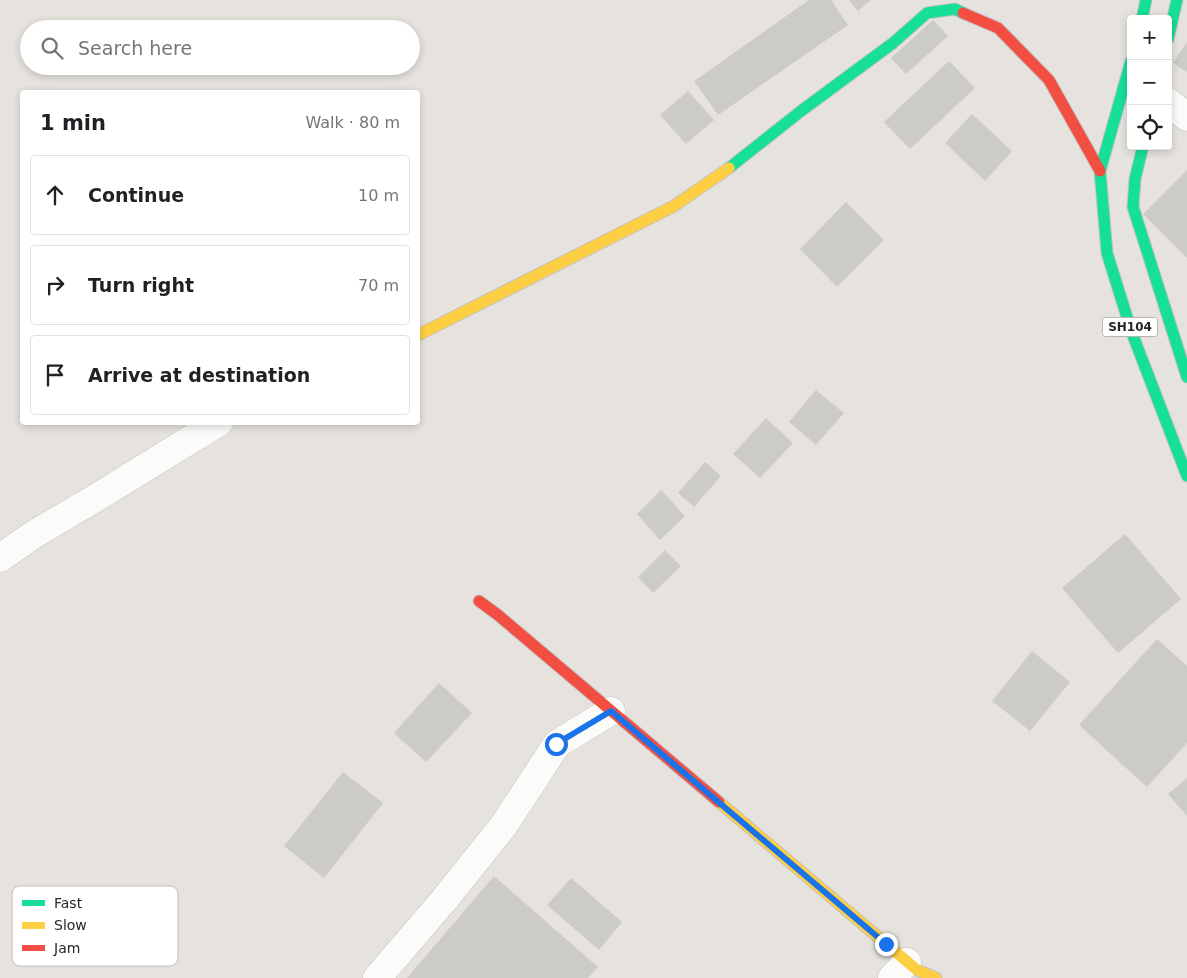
<!DOCTYPE html>
<html lang="en">
<head>
<meta charset="utf-8">
<style>
  body { margin:0; font-family:"DejaVu Sans",sans-serif; background:#f2f2f2; color:#202124 }
  .controls { position:absolute; right:15px; top:15px; display:grid; overflow:hidden; border-radius:5px; box-shadow:0 2px 8px #0003 }
  .controls button { width:45px; height:45px; display:grid; place-items:center; padding:0; border:0; border-bottom:1px solid #e0e0e0; background:#fff; color:#202124; font:25px sans-serif }
  .stop { position:absolute; width:15px; height:15px; margin:-11px; border:4px solid #1a73e8; border-radius:50%; background:#fff }
  .stop.end { background:#1a73e8; border-color:#fff; box-shadow:0 1px 5px #0008 }
  .list { margin:0; padding:0; list-style:none }
  h2 { display:flex; justify-content:space-between; align-items:center; height:65px; margin:0; padding:0 20px; font-size:21px }
  h2 small { font-size:16px; font-weight:400; color:#757577 }
  .list li { display:grid; grid-template-columns:32px 1fr auto; gap:15px; align-items:center; box-sizing:border-box; height:80px; margin:0 10px 10px; padding:0 10px; border:1px solid #e0e0e0; border-radius:5px }
  .list b { display:block; font-size:19px; white-space:nowrap }
  .list em { font-size:16px; font-style:normal; color:#757577 }
  .icon { flex:none; width:28px; height:28px; fill:none; stroke:currentColor; stroke-width:2; stroke-linecap:round; stroke-linejoin:round }
  .map { position:relative; flex:none; width:1187px; height:978px; overflow:hidden }
  .search { position:absolute; background:#fff; box-shadow:0 2px 8px #0003; left:20px; top:20px; width:400px; height:55px; display:flex; align-items:center; gap:12px; box-sizing:border-box; padding:0 18px; border-radius:28px; color:#757577; font-size:19px }
  .panel { position:absolute; background:#fff; box-shadow:0 2px 8px #0003; left:20px; top:90px; width:400px; height:335px; border-radius:5px }
  .map>svg:first-child { display:block }
</style>
</head>
<body>
<div class="map">
<svg width="1187" height="978" viewBox="0 0 1187 978">
  <rect width="100%" height="100%" fill="#e6e3de"/>
  <!-- building -->
  <g fill="#cdcbc7">
    <polygon points="809,0 831,0 848,25 718,115 694,81"/>
    <polygon points="849,0 871,0 858,11"/>
    <polygon points="933,20 948,36 906,74 891,58"/>
    <polygon points="1187,42 1187,72 1173,63"/>
    <polygon points="949,61 975,88 910,149 884,122"/>
    <polygon points="688,91 714,120 686,144 660,115"/>
    <polygon points="972,114 1012,151 985,181 945,143"/>
    <polygon points="1187,170 1187,258 1143,214"/>
    <polygon points="846,202 884,240 837,287 800,249"/>
    <polygon points="816,390 844,413 816,445 789,422"/>
    <polygon points="766,418 793,443 760,478 733,454"/>
    <polygon points="705,462 721,476 694,507 678,493"/>
    <polygon points="661,490 685,516 660,540 637,514"/>
    <polygon points="1125,534 1181,599 1118,653 1062,588"/>
    <polygon points="665,550 681,566 653,593 638,577"/>
    <polygon points="1157,639 1187,666 1187,743 1147,787 1079,725"/>
    <polygon points="1032,651 1070,682 1030,731 992,701"/>
    <polygon points="439,683 472,713 426,762 394,733"/>
    <polygon points="343,772 383,803 324,878 284,846"/>
    <polygon points="1187,778 1187,816 1168,794"/>
    <polygon points="494,876 598,967 588,978 407,978"/>
    <polygon points="571,878 622,922 599,950 547,905"/>
  </g>
  <g fill="none" stroke-linecap="round" stroke-linejoin="round">
    <defs>
      <g id="street">
        <polyline points="1168,102 1187,117"/>
        <polyline points="0,558 33,535 99,496 219,422"/>
        <polyline points="377,978 444,900 504,825 557,744 611,711"/>
        <polyline points="892,978 907,962"/>
      </g>
      <g id="fast">
        <polyline points="1142,19 1146,0"/>
        <polyline points="1168,39 1177,0"/>
        <polyline points="1131,61 1100,171 1107,253 1132,333 1187,476"/>
        <polyline points="1143,146 1135,179 1133,207 1187,377"/>
        <polyline points="729,168 801,111 893,43 927,13 955,9 963,13"/>
      </g>
      <g id="slow">
        <polyline points="418,335 674,206 729,168"/>
        <polyline points="719,802 917,970 936,978"/>
      </g>
      <g id="jam">
        <polyline points="963,13 998,28 1049,80 1100,171"/>
        <polyline points="479,601 498,615 719,802"/>
      </g>
    </defs>
    <!-- street casing -->
    <use href="#street" stroke="#c4c2c3" stroke-width="29"/>
    <!-- fast casing -->
    <use href="#fast" stroke="#c4c2c3" stroke-width="13"/>
    <!-- slow casing -->
    <use href="#slow" stroke="#c4c2c3" stroke-width="13"/>
    <!-- jam casing -->
    <use href="#jam" stroke="#c4c2c3" stroke-width="13"/>
    <!-- street -->
    <use href="#street" stroke="#fbfbfa" stroke-width="28"/>
    <!-- fast -->
    <use href="#fast" stroke="#16e098" stroke-width="11"/>
    <!-- slow -->
    <use href="#slow" stroke="#ffcf43" stroke-width="11"/>
    <!-- jam -->
    <use href="#jam" stroke="#f24e42" stroke-width="11"/>
  </g>
  <g fill="none" stroke-linecap="round" stroke-linejoin="round">
    <!-- route -->
    <polyline stroke="#1a73e8" stroke-width="6" points="556,744 611,711 886,944"/>
  </g>
  <g text-anchor="middle" dominant-baseline="central" stroke-width="4" stroke-linejoin="round" paint-order="stroke">
    <!-- shield labels -->
    <rect fill="#fff" stroke="#686868" stroke-width="1" x="1102.5" y="317.5" width="55" height="19" rx="4"/>
    <g font-size="12" font-weight="bold" fill="#272727">
      <text x="1130" y="327">SH104</text>
    </g>
  </g>
  <!-- legend -->
  <rect x="12" y="886" width="166" height="80" rx="8" fill="#fff" stroke="#bebebe" stroke-width="1"/>
  <rect x="22" y="900" width="23" height="6" fill="#16e098"/>
  <rect x="22" y="922" width="23" height="7" fill="#ffcf43"/>
  <rect x="22" y="945" width="23" height="6" fill="#f24e42"/>
  <g font-size="14" fill="#272727">
    <text x="54" y="908">Fast</text>
    <text x="54" y="930">Slow</text>
    <text x="54" y="953">Jam</text>
  </g>
</svg>
<div class="controls">
<button>+</button>
<button>−</button>
<button><svg class="icon" aria-label="locate" viewBox="0 0 24 24"><circle cx="12" cy="12" r="6"/><path d="M12 2v4M12 18v4M2 12h4M18 12h4"/></svg></button>
</div>
<div class="stop" style="left:556px;top:744px"></div>
<div class="stop end" style="left:886px;top:944px"></div>
<div class="search"><svg class="icon" aria-label="search" viewBox="0 0 24 24"><circle cx="10" cy="10" r="6"/><path d="M15 15l6 6"/></svg>Search here</div>
<section class="panel">
<h2>1 min<small>Walk · 80 m</small></h2>
<ul class="list">
<li><svg class="icon" aria-label="ahead" viewBox="0 0 24 24"><path d="M12 20V5M6 11l6-6 6 6"/></svg><div><b>Continue</b></div><em>10 m</em></li>
<li><svg class="icon" aria-label="right" viewBox="0 0 24 24"><path d="M7 20v-9h11M14 6l5 5-5 5"/></svg><div><b>Turn right</b></div><em>70 m</em></li>
<li><svg class="icon" aria-label="arrive" viewBox="0 0 24 24"><path d="M6 21V4h12l-3 4 3 4H6"/></svg><div><b>Arrive at destination</b></div></li>
</ul>
</section>
</div>
</body>
</html>
